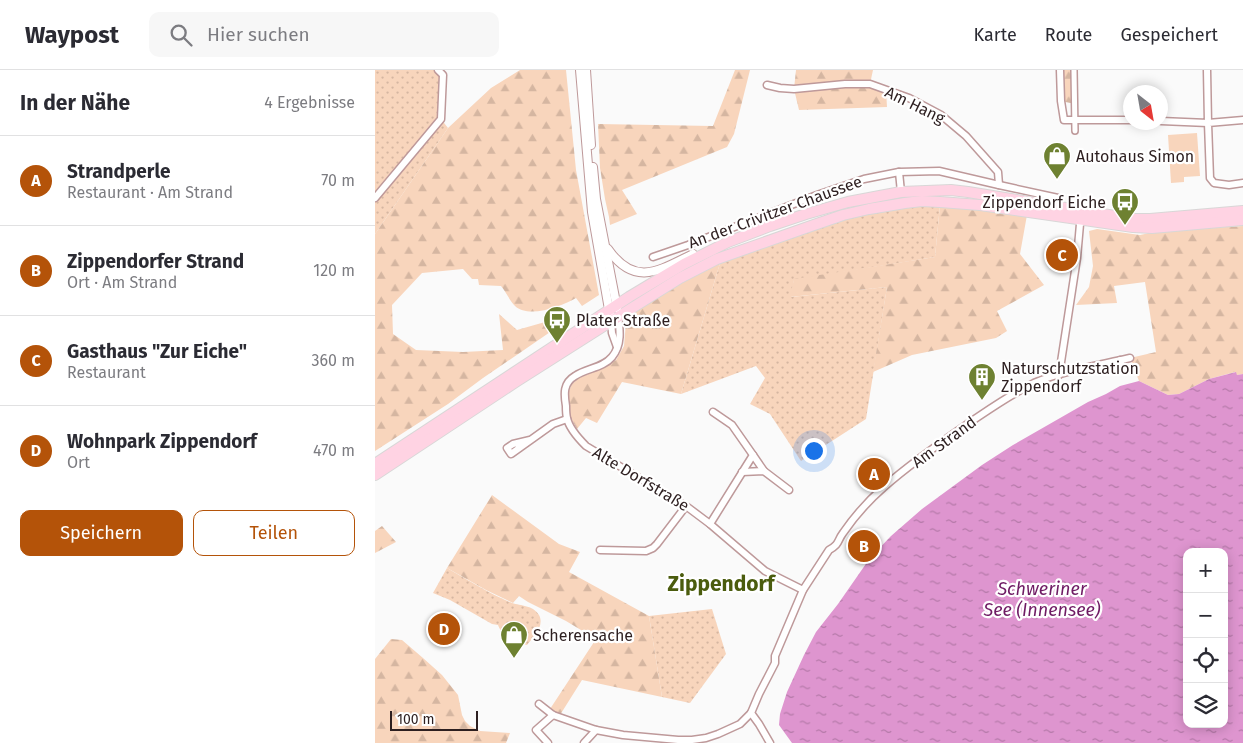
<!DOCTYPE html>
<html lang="de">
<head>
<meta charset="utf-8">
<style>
  body { margin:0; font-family:"Fira Sans",sans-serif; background:#f7f7f7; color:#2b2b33 }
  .controls { position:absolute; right:15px; bottom:15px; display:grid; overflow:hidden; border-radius:10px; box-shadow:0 2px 12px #0003 }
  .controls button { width:45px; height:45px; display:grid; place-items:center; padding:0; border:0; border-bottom:1px solid #e1e1e2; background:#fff; color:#2b2b33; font:25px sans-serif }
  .compass { position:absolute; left:748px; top:15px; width:45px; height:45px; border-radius:50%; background:#fff; box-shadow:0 2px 12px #0003; rotate:149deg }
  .scale { position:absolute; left:15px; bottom:12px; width:88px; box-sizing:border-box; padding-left:5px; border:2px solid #2d1f20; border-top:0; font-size:14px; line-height:18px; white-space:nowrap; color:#2d1f20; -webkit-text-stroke:4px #fff; paint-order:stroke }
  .you { position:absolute; left:438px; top:380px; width:18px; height:18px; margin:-12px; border:4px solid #fff; border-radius:50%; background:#1a73e8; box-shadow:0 0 0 8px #1a73e833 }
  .badge { display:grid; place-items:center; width:32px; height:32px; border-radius:50%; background:#b45309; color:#fff; font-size:16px; font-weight:700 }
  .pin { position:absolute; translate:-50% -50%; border:2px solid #fff; box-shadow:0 1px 5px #0006 }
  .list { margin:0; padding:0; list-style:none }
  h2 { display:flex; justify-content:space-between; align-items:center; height:65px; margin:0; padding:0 20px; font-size:21px }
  h2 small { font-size:16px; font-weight:400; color:#7c7c81 }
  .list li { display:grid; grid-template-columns:32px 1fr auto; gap:15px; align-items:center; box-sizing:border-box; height:90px; padding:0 20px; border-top:1px solid #e1e1e2 }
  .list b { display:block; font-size:19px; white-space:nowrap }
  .list p { margin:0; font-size:16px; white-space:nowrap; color:#7c7c81 }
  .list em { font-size:16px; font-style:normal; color:#7c7c81 }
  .actions { display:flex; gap:10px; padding:15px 20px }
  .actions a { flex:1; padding:11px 0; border:1px solid #b45309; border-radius:10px; text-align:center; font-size:18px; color:#b45309 }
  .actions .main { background:#b45309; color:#fff }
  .icon { flex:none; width:28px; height:28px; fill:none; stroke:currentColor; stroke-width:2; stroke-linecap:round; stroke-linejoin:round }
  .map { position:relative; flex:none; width:868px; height:673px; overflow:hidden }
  header { display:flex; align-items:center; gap:30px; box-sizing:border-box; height:70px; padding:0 25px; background:#fff; border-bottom:1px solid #e1e1e2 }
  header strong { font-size:24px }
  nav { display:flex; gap:28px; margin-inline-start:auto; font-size:18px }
  .search { width:350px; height:45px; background:#f7f7f7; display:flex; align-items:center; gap:12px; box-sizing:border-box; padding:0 18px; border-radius:10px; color:#7c7c81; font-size:19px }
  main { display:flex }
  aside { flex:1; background:#fff }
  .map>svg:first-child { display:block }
</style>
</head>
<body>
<header>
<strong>Waypost</strong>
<div class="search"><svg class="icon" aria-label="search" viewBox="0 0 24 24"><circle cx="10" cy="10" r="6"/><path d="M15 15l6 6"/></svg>Hier suchen</div>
<nav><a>Karte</a><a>Route</a><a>Gespeichert</a></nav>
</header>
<main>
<aside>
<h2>In der Nähe<small>4 Ergebnisse</small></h2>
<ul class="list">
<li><span class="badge">A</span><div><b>Strandperle</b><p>Restaurant · Am Strand</p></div><em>70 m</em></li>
<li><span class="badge">B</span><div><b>Zippendorfer Strand</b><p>Ort · Am Strand</p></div><em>120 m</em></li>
<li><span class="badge">C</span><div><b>Gasthaus &quot;Zur Eiche&quot;</b><p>Restaurant</p></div><em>360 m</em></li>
<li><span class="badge">D</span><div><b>Wohnpark Zippendorf</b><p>Ort</p></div><em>470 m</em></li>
</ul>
<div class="actions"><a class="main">Speichern</a><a>Teilen</a></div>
</aside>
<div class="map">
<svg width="868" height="673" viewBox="0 0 868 673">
  <defs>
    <pattern id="grass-dots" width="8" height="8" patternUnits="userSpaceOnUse" patternTransform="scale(1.25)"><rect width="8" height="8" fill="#f8d5bc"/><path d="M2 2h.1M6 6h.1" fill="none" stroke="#d5b6a1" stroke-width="1.8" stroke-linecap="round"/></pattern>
    <pattern id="forest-firs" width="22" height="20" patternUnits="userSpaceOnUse" patternTransform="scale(1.25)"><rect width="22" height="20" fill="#f8d5bc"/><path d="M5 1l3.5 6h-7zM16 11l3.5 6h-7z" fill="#d5b6a1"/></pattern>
    <pattern id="water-ripples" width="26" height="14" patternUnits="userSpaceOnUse" patternTransform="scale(1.25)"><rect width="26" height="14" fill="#de95cf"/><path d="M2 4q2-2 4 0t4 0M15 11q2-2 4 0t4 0" fill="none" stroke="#b479a8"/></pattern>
  </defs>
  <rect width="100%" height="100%" fill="#fafafa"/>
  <!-- grass -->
  <g fill="url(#grass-dots)">
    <polygon points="0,0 68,0 66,49 73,58 0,164"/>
    <polygon points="565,135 560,187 419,210 416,227 512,217 491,349 426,391 395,344 375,334 390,308 381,296 306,324 345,193 470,149 530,137"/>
    <path d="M72 498C93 510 115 524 137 533 146 536 158 535 164 545 170 556 158 568 152 575 139 572 128 568 123 555L117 554 75 530 58 523Z"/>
    <polygon points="337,539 351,584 315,633 287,627 274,546"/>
  </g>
  <!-- forest -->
  <g fill="url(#forest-firs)">
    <path d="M145 0H191L201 100 224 225 207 236 201 228C187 236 154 249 140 236 135 231 131 222 126 216L104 215 103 209H97L88 199 47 203 17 235 18 264 41 280 88 282 128 280 124 244 142 260 177 250 181 258 108 308 73 334 0 381V164L73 58 116 18Z"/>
    <polygon points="360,0 375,0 359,64 352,77 247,120 262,144 235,155 234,147 230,129 225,98 223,54 338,56"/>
    <polygon points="421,0 498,0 495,14 511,20 512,37 424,40 419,19"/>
    <polygon points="685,0 699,0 700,34 686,31"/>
    <polygon points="565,135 652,145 645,184 669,215 622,241 632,261 621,268 537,285 498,302 512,217 415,227 419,209 560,187"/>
    <polygon points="868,156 868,304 862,305 860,302 834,309 804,324 793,325 764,311 755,288 781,282 770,212 739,216 742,233 701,235 714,217 718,196 714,161 722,159 765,165 784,161"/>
    <polygon points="345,193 306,324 247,312 222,353 211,348 202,359 193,343 192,330 194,321 197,314 204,308 227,298 241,290 249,276 251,252 259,241 312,210"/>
    <polygon points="117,425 184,474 205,482 194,502 274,546 287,627 207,610 185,645 180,644 175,639 221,569 191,551 153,532 144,526 138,533 111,520 72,498"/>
    <polygon points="7,456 21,472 0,483 0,461"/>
    <polygon points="16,569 27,570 48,588 67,605 83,625 87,645 90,651 95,656 105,661 135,663 131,673 0,673 0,589"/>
  </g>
  <!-- garden -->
  <polygon fill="#f8d5bc" points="822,63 825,106 809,107 809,112 796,113 793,65"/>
  <!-- water -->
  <path fill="url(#water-ripples)" fill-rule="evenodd" d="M861 302 862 305 868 304V673H417L404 655 405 644 412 622 429 585 441 562 463 534 495 488 516 466 547 439 607 395 638 375 713 332 731 324 745 316 764 311 793 325 804 324 834 309ZM812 482H849V654H812Z"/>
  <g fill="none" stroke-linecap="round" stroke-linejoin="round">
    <defs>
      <polyline id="pedestrian" points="699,0 700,61"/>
      <g id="minor">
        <polyline points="685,0 686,31 689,50 756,50"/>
        <polyline points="392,15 405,18 419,19 470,14 495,14 534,28 566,45 591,66 623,102 624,115"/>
        <polyline points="868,50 833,53 835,108 839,113 854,115 868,113"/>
        <polyline points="786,51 833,53 832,0"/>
        <polyline points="524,102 526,122"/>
        <polyline points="0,128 66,49 68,5 63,0"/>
        <polyline points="278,187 313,175 442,125 489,109 524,102 564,101 624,115 683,128"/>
        <path d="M243 246C245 260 247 275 237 287 228 298 212 298 200 306 188 313 189 324 191 336 191 340 191 344 192 348 194 358 204 369 211 376L311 436 335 454 390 501 428 520"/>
        <polyline points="236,251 237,263 242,277"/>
        <polyline points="745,290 748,300"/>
        <polyline points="684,305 702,188 705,154 704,148"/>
        <polyline points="155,370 138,374 132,378 136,384 178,354 192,349"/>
        <polyline points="378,385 389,401"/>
        <polyline points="367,402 389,401 414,420"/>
        <polyline points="335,454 378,385 357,355 338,342"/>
        <polyline points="225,480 271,481 278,478 282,474 311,436"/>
        <polyline points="164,634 178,645 221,660 248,665 303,670 317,670 331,668 343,664 365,654 376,643"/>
        <polyline points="173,673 161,660 178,645"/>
        <polyline points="209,673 221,660"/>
        <path d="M395 673 384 654 376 643 384 624 400 593V586L428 520 454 480C465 474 462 471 468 463 479 447 494 430 509 417 535 394 565 373 594 353 615 339 636 324 659 313 687 301 725 295 755 288"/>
      </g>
      <g id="tertiary">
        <polyline points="205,0 217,142 236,251"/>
        <polyline points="211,0 216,75"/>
        <polyline points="218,97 221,129 242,238"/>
        <path d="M233 179C260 218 285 200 318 184"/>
      </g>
      <g id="primary">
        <polyline points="0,394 254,227 309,194 353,172 395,156 431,144 473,132 526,122 576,120 593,122 758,149 775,149 868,141"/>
        <polyline points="0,405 142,311 257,238 305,208 342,189 436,156 468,145 494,139 530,133 547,131 565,132 605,135 758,157 777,158 868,150"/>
      </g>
    </defs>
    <!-- pedestrian casing -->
    <use href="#pedestrian" stroke="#be999a" stroke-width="8"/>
    <!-- minor casing -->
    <use href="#minor" stroke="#be999a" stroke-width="9"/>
    <!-- tertiary casing -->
    <use href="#tertiary" stroke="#be999a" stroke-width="10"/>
    <!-- primary casing -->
    <use href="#primary" stroke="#d9d7d7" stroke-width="12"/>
    <!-- pedestrian -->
    <use href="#pedestrian" stroke="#fff" stroke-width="5"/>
    <!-- minor -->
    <use href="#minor" stroke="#fff" stroke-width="6"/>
    <!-- tertiary -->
    <use href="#tertiary" stroke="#fff" stroke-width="8"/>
    <!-- primary -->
    <use href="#primary" stroke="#ffd3e3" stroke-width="10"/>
  </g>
  <!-- icons -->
  <defs>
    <symbol id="shop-pin" viewBox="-11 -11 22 30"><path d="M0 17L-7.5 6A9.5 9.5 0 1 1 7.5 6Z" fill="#6e8131" stroke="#fff"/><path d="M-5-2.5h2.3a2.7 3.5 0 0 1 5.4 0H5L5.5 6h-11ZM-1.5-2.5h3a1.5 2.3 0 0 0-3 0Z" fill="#fff"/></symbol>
    <symbol id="bus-pin" viewBox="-11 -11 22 30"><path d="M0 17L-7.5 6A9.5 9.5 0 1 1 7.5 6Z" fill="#6e8131" stroke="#fff"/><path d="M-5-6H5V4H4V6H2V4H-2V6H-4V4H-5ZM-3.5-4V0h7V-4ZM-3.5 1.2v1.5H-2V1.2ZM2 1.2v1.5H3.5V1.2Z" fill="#fff"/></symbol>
    <symbol id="building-pin" viewBox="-11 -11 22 30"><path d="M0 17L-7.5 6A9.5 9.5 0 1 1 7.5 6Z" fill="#6e8131" stroke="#fff"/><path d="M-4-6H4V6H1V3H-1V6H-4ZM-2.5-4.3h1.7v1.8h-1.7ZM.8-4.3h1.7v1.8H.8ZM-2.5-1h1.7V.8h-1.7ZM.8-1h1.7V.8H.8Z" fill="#fff"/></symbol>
  </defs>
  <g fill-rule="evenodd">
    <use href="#shop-pin" x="666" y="70" width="32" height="43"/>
    <use href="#bus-pin" x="734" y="116" width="32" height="43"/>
    <use href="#bus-pin" x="166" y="234" width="32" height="43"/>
    <use href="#building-pin" x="591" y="291" width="32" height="43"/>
    <use href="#shop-pin" x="123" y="549" width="32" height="43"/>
  </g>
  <g text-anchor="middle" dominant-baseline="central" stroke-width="4.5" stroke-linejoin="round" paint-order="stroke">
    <!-- street labels -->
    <g font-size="16" fill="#2d1f20" stroke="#fff">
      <text transform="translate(540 35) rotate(26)">Am Hang</text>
      <text transform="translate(400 142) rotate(-20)">An der Crivitzer Chaussee</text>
      <text transform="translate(569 372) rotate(-36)">Am Strand</text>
      <text transform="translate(266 409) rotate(31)">Alte Dorfstraße</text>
    </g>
    <!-- poi labels -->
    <g font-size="16" fill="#2d1f20" stroke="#fff" text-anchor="start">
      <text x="701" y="86">Autohaus Simon</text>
      <text x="731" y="132" text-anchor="end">Zippendorf Eiche</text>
      <text x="201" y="250">Plater Straße</text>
      <text x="626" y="298">Naturschutzstation<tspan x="626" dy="18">Zippendorf</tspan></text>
      <text x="158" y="565">Scherensache</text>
    </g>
    <!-- water labels -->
    <g font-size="18" font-style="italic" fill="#6f1b64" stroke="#fff">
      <text x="667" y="519">Schweriner<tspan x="667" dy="21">See (Innensee)</tspan></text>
    </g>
    <!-- district labels -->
    <g font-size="21" font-weight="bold" fill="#4b5c0e" stroke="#fff">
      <text x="346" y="514">Zippendorf</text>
    </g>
  </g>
</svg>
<div class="controls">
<button>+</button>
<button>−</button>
<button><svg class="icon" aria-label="locate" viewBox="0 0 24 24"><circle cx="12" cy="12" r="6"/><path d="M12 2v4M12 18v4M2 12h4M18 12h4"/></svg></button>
<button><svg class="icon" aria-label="layers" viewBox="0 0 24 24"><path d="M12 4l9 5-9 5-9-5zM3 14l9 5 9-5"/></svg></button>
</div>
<svg class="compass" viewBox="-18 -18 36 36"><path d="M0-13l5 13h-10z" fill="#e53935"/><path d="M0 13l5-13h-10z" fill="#7c7c81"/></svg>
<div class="scale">100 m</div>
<div class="you"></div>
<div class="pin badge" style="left:499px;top:404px">A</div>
<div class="pin badge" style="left:489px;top:476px">B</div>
<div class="pin badge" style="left:687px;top:185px">C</div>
<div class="pin badge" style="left:69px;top:559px">D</div>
</div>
</main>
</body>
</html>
